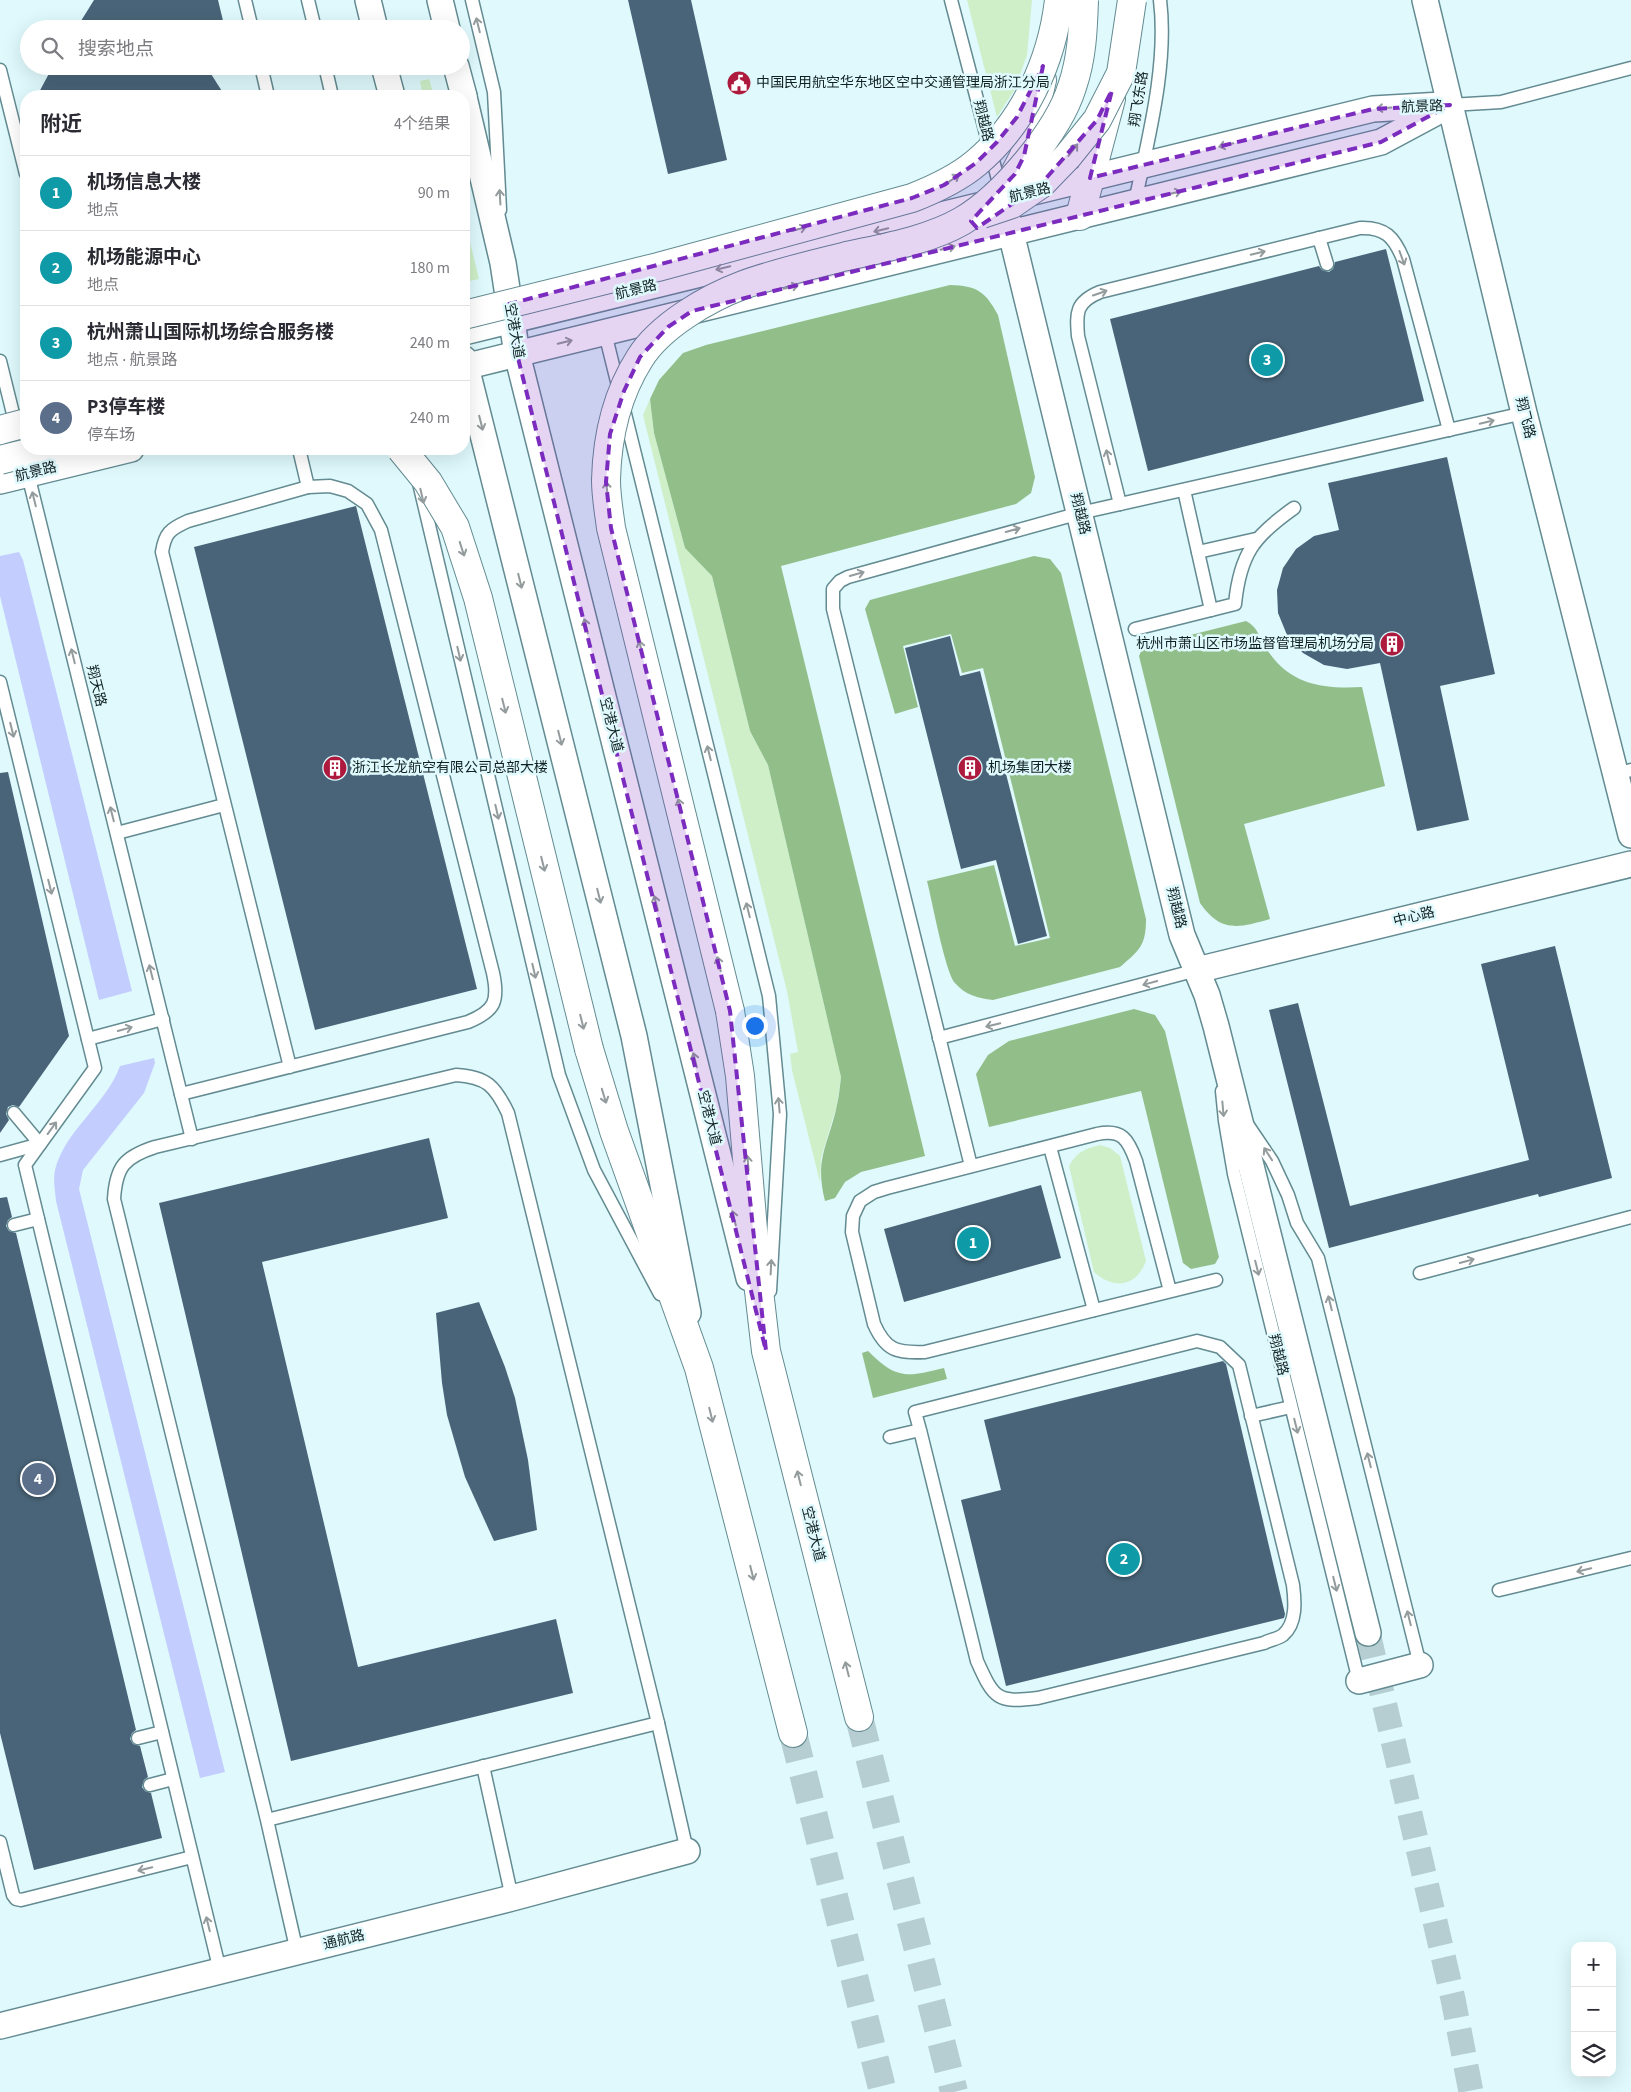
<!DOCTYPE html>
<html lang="zh">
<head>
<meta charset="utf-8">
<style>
  body { margin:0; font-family:"Source Sans 3","Noto Sans SC",sans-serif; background:#f2f2f3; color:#2b2b33 }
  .controls { position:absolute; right:15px; bottom:15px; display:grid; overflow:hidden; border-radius:10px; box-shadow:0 5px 20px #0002 }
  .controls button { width:45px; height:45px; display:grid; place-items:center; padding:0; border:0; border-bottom:1px solid #e1e1e2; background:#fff; color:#2b2b33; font:25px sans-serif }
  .you { position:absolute; left:754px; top:1025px; width:18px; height:18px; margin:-12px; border:4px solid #fff; border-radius:50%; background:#1a73e8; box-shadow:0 0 0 8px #1a73e833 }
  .badge { display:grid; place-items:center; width:32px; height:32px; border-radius:50%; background:#ae1a3d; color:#fff; font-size:16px; font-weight:700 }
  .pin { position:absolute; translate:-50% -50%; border:2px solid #fff; box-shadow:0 1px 5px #0006 }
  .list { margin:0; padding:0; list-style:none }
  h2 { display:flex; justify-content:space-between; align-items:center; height:65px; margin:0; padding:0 20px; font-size:21px }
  h2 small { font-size:16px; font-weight:400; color:#7c7c81 }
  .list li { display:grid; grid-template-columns:32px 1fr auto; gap:15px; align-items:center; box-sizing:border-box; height:75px; padding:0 20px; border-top:1px solid #e1e1e2 }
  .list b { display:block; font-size:19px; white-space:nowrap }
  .list p { margin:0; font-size:16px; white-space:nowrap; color:#7c7c81 }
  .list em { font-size:16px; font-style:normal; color:#7c7c81 }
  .icon { flex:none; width:28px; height:28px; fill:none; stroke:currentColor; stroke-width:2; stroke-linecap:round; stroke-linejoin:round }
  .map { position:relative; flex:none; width:1631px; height:2092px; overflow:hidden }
  .search { position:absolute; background:#fff; box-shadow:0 5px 20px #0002; left:20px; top:20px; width:450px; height:55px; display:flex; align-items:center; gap:12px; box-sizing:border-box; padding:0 18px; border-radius:28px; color:#7c7c81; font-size:19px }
  .panel { position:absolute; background:#fff; box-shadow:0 5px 20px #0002; left:20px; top:90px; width:450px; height:365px; border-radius:20px }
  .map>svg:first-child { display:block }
</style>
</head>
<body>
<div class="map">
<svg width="1631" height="2092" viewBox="0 0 1631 2092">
  <rect width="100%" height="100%" fill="#dff9fd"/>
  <!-- green -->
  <g fill="#ceefc8">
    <polygon points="967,0 1032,0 1027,55 1015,89 997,117"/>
    <polygon points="429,79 434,96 423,96 420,81"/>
    <polygon points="464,218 479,279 469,281 464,260"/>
    <polygon points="650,399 654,433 685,548 712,576 750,731 768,765 841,1077 837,1105 821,1158 820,1182 792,1070 790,1054 798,1052 787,991 643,415"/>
    <path d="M1100 1145 1110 1148 1120 1156 1146 1261C1136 1287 1114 1290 1094 1272L1069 1166C1077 1152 1084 1149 1100 1145Z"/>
  </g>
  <!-- forest -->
  <g fill="#92be8a">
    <path d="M950 285C977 286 985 291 998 315L1035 477 1031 493 1016 504 781 566 925 1156 861 1172 845 1182 835 1198 825 1201C814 1158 829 1144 837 1105 839 1096 840 1086 841 1077L768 765 750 731 712 576 685 548 654 433 650 399 659 380 683 353 706 345Z"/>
    <path d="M1034 556 1050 559 1061 573 1146 919C1146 945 1140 950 1120 967L993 1000C978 998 965 995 955 983 945 971 932 900 927 881L994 865 1015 946 1050 938 983 668 962 673 951 634 903 646 918 707 895 714 865 609 870 600Z"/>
    <path d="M1246 621C1257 626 1260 638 1266 648 1289 685 1323 689 1362 687L1385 786 1244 824 1270 919C1238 928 1221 933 1200 903L1139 656 1143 647Z"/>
    <polygon points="1134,1009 1155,1015 1165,1031 1219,1257 1215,1264 1191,1269 1183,1263 1141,1091 989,1127 976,1074 988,1055 1009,1041"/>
    <path d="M868 1351C897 1380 907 1377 944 1368L947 1379 873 1398 862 1353Z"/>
  </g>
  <!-- water -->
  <g fill="#c3ceff">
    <polygon points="19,552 23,560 132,991 99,1000 0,596 0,556"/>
    <path d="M154 1058 155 1063 144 1093 83 1170 79 1189 225 1772 200 1778 56 1201C55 1191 53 1179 55 1170 65 1130 106 1105 120 1066Z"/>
  </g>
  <!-- building -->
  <g fill="#496478">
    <polygon points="94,0 218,0 225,29 76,29"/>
    <polygon points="628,0 691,0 727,160 668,174"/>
    <polygon points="53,66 206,66 225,96 37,96"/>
    <polygon points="1386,249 1424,401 1148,471 1110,319 1319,266 1322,270 1329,272 1333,269 1335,262"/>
    <polygon points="1447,457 1495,674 1440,686 1469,820 1417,831 1380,663 1347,669 1324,665 1303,653 1287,635 1278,613 1277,590 1283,568 1296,549 1314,536 1339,530 1328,483"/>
    <polygon points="356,506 477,989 315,1030 194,547"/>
    <polygon points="950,636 960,676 980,671 1047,936 1018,944 996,860 961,869 905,648"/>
    <polygon points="8,772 69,1036 19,1107 13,1105 8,1107 6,1114 9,1120 0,1133 0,773"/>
    <polygon points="1555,946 1612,1178 1539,1197 1538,1194 1329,1248 1269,1010 1298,1003 1350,1206 1529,1160 1481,964"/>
    <polygon points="429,1138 448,1218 262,1262 358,1667 556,1619 573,1693 291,1761 159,1203"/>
    <polygon points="1041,1185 1061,1258 904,1302 884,1229"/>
    <polygon points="7,1197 12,1217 8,1220 6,1226 9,1231 16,1233 136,1730 132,1733 130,1739 133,1744 140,1746 148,1777 144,1780 142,1787 145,1791 151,1793 162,1838 34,1870 0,1733 0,1198"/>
    <polygon points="479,1302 505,1367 515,1398 528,1460 537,1530 494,1541 465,1477 447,1415 442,1383 436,1313"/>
    <polygon points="1223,1361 1226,1364 1285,1614 1284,1618 1006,1686 961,1500 1001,1490 984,1420"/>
  </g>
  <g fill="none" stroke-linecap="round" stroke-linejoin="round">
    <!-- street-tunnel -->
    <polyline stroke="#b6ced1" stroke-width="25" stroke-dasharray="25 12" stroke-linecap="butt" points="1368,1633 1453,1999 1471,2092"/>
    <!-- secondary-tunnel -->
    <g stroke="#b6ced1" stroke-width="28" stroke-dasharray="28 14" stroke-linecap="butt">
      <polyline points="859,1717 954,2092"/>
      <polyline points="793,1733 883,2092"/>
    </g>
    <defs>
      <g id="lane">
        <polyline points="245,0 252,29"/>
        <polyline points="308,0 315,29"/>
        <polyline points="472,0 494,92 500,210"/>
        <polyline points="951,0 1001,191"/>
        <polyline points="261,66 268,96"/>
        <polyline points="325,66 332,96"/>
        <polyline points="0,70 26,174"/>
        <polyline points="1450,105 1501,102 1631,68"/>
        <path d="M1135 202C1148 139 1168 65 1160 0"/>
        <polyline points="1319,238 1327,264"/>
        <polyline points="605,333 769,996 780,1114 770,1291"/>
        <polyline points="0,361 192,1139"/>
        <polyline points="299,449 308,487"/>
        <polyline points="419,483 559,1075 594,1170 660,1294"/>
        <polyline points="1184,490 1211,610"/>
        <path d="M1120 504 1078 336C1076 312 1076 302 1100 292L1360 228C1385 227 1394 237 1403 259L1449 430"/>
        <polyline points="1198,552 1256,539"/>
        <path d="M1135 629 1235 604C1240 554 1254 536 1294 508"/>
        <polyline points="0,682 95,1068 25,1165 220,1971"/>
        <polyline points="1616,774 1631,770"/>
        <polyline points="117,833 224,805"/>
        <polyline points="939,1038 1197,970"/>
        <polyline points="88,1039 163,1019"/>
        <polyline points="1222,1091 1225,1121 1234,1174 1359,1681"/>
        <path d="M181 1094 468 1022C495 1011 499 1001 493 973L381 530 367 504 348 491 330 486 308 487 188 521C170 529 165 533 162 552L290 1067"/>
        <polyline points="1247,1124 1272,1161 1288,1195 1297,1223 1318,1258 1420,1665"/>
        <polyline points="1050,1147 1094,1310"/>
        <polyline points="0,1155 40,1144 14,1113"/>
        <polyline points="971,1166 833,609 833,589 840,581 848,577 1080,513 1524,413"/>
        <polyline points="14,1225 38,1219"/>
        <polyline points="1420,1273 1631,1217"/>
        <path d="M1170 1291 1136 1161C1128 1139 1122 1129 1097 1134L887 1188 874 1192 860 1201 853 1216 852 1232 874 1324C886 1351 897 1353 925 1352L1216 1280"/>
        <polyline points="1251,1416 1291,1407"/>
        <path d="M890 1437 920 1430 915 1412 1197 1341 1220 1347 1239 1365 1293 1585C1295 1601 1297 1623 1283 1635 1278 1639 1269 1640 1264 1643L1038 1698C997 1703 994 1699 977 1661L920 1430"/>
        <polyline points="1499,1590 1631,1558"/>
        <polyline points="658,1723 687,1851"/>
        <polyline points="138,1738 162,1732"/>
        <polyline points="483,1766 512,1898"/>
        <polyline points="150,1785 173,1779"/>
        <path d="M267 1820 658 1723 508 1113C495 1086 487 1077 456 1075L155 1147C124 1157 116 1167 114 1199L267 1820 297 1952"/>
        <polyline points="0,1842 13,1895 16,1899 21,1900 192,1857"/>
      </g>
      <g id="street">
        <polyline points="368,0 375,29"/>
        <polyline points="440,0 447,29"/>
        <polyline points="1425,0 1524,413 1631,835"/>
        <polyline points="384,66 392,96"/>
        <polyline points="456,66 464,96"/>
        <polyline points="464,97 503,263 517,354 749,1278"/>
        <polyline points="1025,194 1373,109 1442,105"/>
        <polyline points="1003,200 1182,935 1207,995 1216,1026 1368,1633"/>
        <polyline points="464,332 978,206"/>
        <polyline points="464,359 634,1036 688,1313"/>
        <polyline points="464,367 1381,142 1450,105"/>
        <polyline points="0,481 131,449"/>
        <polyline points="1197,970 1631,864"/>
        <polyline points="1359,1681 1420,1665"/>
        <polyline points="0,2026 512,1898 687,1851"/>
      </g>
      <g id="secondary">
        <polyline points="1015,173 1024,156 1042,80"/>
        <polyline points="1080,216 1111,99"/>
        <polyline points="730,1011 740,1076 756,1265 766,1351 859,1717"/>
        <polyline points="589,1049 614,1131 699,1368 793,1733"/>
      </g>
    </defs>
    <!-- lane casing -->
    <use href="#lane" stroke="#638b91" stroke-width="15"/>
    <!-- street casing -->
    <use href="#street" stroke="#638b91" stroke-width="28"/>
    <!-- secondary casing -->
    <use href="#secondary" stroke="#638b91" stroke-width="30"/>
    <!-- lane -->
    <use href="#lane" stroke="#fff" stroke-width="12"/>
    <!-- street -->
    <use href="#street" stroke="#fff" stroke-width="25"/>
    <!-- secondary -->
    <use href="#secondary" stroke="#fff" stroke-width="28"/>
    <defs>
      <g id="secondary-bridge">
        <polyline points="982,214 1012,204 1041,184 1068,156 1097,120 1121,73 1132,0"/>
        <path d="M464 315 658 267 912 198C935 189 957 179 976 163 1024 123 1052 61 1059 0"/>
        <polyline points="0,430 26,423"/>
        <polyline points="401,449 428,482 455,527 478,598 589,1049"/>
        <polyline points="0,460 44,449"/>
        <path d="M730 1011 611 528C609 512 606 496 606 480 607 438 617 394 640 358 660 326 708 298 743 285 776 273 810 265 843 257 882 248 927 241 962 221 1003 197 1058 132 1072 87 1082 58 1083 30 1084 0"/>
      </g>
    </defs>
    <!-- secondary-bridge casing -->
    <use href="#secondary-bridge" stroke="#638b91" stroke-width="30" stroke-linecap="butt"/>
    <!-- secondary-bridge -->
    <use href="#secondary-bridge" stroke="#fff" stroke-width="28"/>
  </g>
  <!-- one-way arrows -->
  <defs><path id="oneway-shaft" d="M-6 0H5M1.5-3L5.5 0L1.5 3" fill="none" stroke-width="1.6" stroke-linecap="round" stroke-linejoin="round" transform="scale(1.25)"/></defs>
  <g stroke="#939b9c">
    <use href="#oneway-shaft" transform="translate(478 25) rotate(-104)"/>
    <use href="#oneway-shaft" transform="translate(1384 108) rotate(177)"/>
    <use href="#oneway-shaft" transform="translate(1226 145) rotate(166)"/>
    <use href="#oneway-shaft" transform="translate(1073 150) rotate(-52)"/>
    <use href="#oneway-shaft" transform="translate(953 179) rotate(-34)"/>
    <use href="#oneway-shaft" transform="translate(1174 193) rotate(-14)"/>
    <use href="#oneway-shaft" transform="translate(500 197) rotate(-93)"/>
    <use href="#oneway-shaft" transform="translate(799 229) rotate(-15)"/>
    <use href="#oneway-shaft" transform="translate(881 230) rotate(166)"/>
    <use href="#oneway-shaft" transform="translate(948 248) rotate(-14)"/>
    <use href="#oneway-shaft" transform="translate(1258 253) rotate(-14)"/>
    <use href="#oneway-shaft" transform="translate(1402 258) rotate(70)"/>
    <use href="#oneway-shaft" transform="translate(723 268) rotate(166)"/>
    <use href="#oneway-shaft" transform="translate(791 287) rotate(-14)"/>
    <use href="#oneway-shaft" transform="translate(1100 293) rotate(-19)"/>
    <use href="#oneway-shaft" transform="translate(565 342) rotate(-14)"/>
    <use href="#oneway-shaft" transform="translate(1487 422) rotate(-13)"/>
    <use href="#oneway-shaft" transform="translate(481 423) rotate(76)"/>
    <use href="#oneway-shaft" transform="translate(1108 457) rotate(-104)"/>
    <use href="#oneway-shaft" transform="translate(607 489) rotate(-96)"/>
    <use href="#oneway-shaft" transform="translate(422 496) rotate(77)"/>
    <use href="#oneway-shaft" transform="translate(34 499) rotate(-104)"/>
    <use href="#oneway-shaft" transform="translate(1013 530) rotate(-15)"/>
    <use href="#oneway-shaft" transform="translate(462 549) rotate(72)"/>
    <use href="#oneway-shaft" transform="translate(857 574) rotate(-16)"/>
    <use href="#oneway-shaft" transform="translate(520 581) rotate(76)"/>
    <use href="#oneway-shaft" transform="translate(586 626) rotate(-104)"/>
    <use href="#oneway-shaft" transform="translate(641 648) rotate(-104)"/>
    <use href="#oneway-shaft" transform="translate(459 654) rotate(77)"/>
    <use href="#oneway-shaft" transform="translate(73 656) rotate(-104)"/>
    <use href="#oneway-shaft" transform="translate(504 706) rotate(76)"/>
    <use href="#oneway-shaft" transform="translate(12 730) rotate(76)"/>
    <use href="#oneway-shaft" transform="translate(560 738) rotate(76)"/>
    <use href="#oneway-shaft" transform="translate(709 753) rotate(-104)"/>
    <use href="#oneway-shaft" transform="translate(680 806) rotate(-104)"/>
    <use href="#oneway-shaft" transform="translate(497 812) rotate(77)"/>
    <use href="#oneway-shaft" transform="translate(112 814) rotate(-104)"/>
    <use href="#oneway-shaft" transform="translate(543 864) rotate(76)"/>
    <use href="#oneway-shaft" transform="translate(50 887) rotate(76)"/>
    <use href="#oneway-shaft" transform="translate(599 896) rotate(76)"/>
    <use href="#oneway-shaft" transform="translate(656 903) rotate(-104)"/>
    <use href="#oneway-shaft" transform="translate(748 910) rotate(-104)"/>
    <use href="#oneway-shaft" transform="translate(719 964) rotate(-104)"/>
    <use href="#oneway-shaft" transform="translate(534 971) rotate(77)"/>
    <use href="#oneway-shaft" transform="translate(151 972) rotate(-104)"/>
    <use href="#oneway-shaft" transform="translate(1150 983) rotate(165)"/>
    <use href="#oneway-shaft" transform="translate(582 1022) rotate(76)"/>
    <use href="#oneway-shaft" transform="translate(993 1025) rotate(166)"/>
    <use href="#oneway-shaft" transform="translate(125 1029) rotate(-15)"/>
    <use href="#oneway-shaft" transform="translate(695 1060) rotate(-104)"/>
    <use href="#oneway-shaft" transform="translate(604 1096) rotate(73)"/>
    <use href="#oneway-shaft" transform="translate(779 1105) rotate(-95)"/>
    <use href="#oneway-shaft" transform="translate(1223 1109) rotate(85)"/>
    <use href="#oneway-shaft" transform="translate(52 1128) rotate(-54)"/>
    <use href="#oneway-shaft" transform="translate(1268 1154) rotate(-123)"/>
    <use href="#oneway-shaft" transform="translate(748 1163) rotate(-95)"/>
    <use href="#oneway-shaft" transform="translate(734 1218) rotate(-104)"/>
    <use href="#oneway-shaft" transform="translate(1467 1261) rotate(-15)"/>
    <use href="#oneway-shaft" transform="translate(771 1267) rotate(-87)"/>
    <use href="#oneway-shaft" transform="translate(1257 1268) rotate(76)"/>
    <use href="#oneway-shaft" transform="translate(1330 1303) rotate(-104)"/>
    <use href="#oneway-shaft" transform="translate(711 1415) rotate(76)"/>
    <use href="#oneway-shaft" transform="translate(1296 1426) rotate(76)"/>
    <use href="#oneway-shaft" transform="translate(1369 1460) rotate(-104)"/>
    <use href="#oneway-shaft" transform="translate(799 1478) rotate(-104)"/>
    <use href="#oneway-shaft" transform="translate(1584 1570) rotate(166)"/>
    <use href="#oneway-shaft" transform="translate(752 1573) rotate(76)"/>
    <use href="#oneway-shaft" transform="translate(1335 1584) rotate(76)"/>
    <use href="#oneway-shaft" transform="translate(1409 1618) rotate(-104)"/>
    <use href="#oneway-shaft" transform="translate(847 1669) rotate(-104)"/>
    <use href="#oneway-shaft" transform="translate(145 1869) rotate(166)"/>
    <use href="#oneway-shaft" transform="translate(208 1924) rotate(-104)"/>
  </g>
  <!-- marked area -->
  <path fill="#7b2cbf" fill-opacity="0.2" stroke="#7b2cbf" stroke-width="4" stroke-dasharray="10 6" stroke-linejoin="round" d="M1043 66 1024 156 1015 174 971 221 977 228 1041 184 1097 120 1112 90 1090 178 1373 109 1450 105 1381 142 692 311 668 327 640 357 624 391 610 434 606 482 611 528 730 1011 766 1351 517 354 509 304 912 198 944 185 976 163 997 142 1017 117Z"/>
  <!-- icons -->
  <defs>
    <symbol id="civic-disc" viewBox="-11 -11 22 22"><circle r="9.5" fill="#ae1a3d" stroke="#dff9fd"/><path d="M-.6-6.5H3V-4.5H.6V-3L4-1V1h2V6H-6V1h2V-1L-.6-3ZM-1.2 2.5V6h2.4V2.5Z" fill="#fff"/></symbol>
    <symbol id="building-disc" viewBox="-11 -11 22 22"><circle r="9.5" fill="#ae1a3d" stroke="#dff9fd"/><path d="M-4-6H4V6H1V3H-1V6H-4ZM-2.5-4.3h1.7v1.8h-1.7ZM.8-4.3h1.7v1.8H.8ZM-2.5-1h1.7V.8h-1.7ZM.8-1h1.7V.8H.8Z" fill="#fff"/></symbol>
  </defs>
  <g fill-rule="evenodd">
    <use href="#civic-disc" x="725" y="69" width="28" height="28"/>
    <use href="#building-disc" x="1378" y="630" width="28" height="28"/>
    <use href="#building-disc" x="321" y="754" width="28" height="28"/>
    <use href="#building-disc" x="956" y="754" width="28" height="28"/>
  </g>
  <g text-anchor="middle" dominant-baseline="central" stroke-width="5" stroke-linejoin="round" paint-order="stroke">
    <!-- poi labels -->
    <g font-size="14" fill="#102123" stroke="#dff9fd" text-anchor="start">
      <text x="756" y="83">中国民用航空华东地区空中交通管理局浙江分局</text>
      <text x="1374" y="644" text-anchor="end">杭州市萧山区市场监督管理局机场分局</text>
      <text x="352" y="768">浙江长龙航空有限公司总部大楼</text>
      <text x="988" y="768">机场集团大楼</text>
    </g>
    <!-- street labels -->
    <g font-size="14" fill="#102123" stroke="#dff9fd">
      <text transform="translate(1139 99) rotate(-81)">翔飞东路</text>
      <text transform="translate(1422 107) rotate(-2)">航景路</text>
      <text transform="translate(983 121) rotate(76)">翔越路</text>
      <text transform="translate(1030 193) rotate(-14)">航景路</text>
      <text transform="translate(636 290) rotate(-14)">航景路</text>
      <text transform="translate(514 331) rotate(80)">空港大道</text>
      <text transform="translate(1525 418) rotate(76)">翔飞路</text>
      <text transform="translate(36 472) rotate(-14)">航景路</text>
      <text transform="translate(1080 514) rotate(76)">翔越路</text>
      <text transform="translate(96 686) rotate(76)">翔天路</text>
      <text transform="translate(611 725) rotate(76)">空港大道</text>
      <text transform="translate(1176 908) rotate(76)">翔越路</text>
      <text transform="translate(1414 917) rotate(-14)">中心路</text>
      <text transform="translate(709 1118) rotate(76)">空港大道</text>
      <text transform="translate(1278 1355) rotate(76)">翔越路</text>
      <text transform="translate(813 1534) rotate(76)">空港大道</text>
      <text transform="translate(344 1940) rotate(-14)">通航路</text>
    </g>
  </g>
</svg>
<div class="controls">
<button>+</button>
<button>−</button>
<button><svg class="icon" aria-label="layers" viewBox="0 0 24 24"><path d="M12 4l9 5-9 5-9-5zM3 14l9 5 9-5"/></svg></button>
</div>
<div class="you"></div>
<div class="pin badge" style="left:973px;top:1243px;background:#0f9aa8">1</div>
<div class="pin badge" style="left:1124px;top:1559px;background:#0f9aa8">2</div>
<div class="pin badge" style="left:1267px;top:360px;background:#0f9aa8">3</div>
<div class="pin badge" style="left:38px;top:1479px;background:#5c6f8a">4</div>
<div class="search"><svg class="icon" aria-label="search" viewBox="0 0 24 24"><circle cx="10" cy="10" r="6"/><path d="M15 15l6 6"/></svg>搜索地点</div>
<section class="panel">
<h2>附近<small>4个结果</small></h2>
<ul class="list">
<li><span class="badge" style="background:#0f9aa8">1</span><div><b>机场信息大楼</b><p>地点</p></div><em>90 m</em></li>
<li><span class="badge" style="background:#0f9aa8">2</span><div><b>机场能源中心</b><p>地点</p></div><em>180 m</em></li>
<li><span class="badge" style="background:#0f9aa8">3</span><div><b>杭州萧山国际机场综合服务楼</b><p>地点 · 航景路</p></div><em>240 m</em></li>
<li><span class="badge" style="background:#5c6f8a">4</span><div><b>P3停车楼</b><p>停车场</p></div><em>240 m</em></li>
</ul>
</section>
</div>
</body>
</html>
